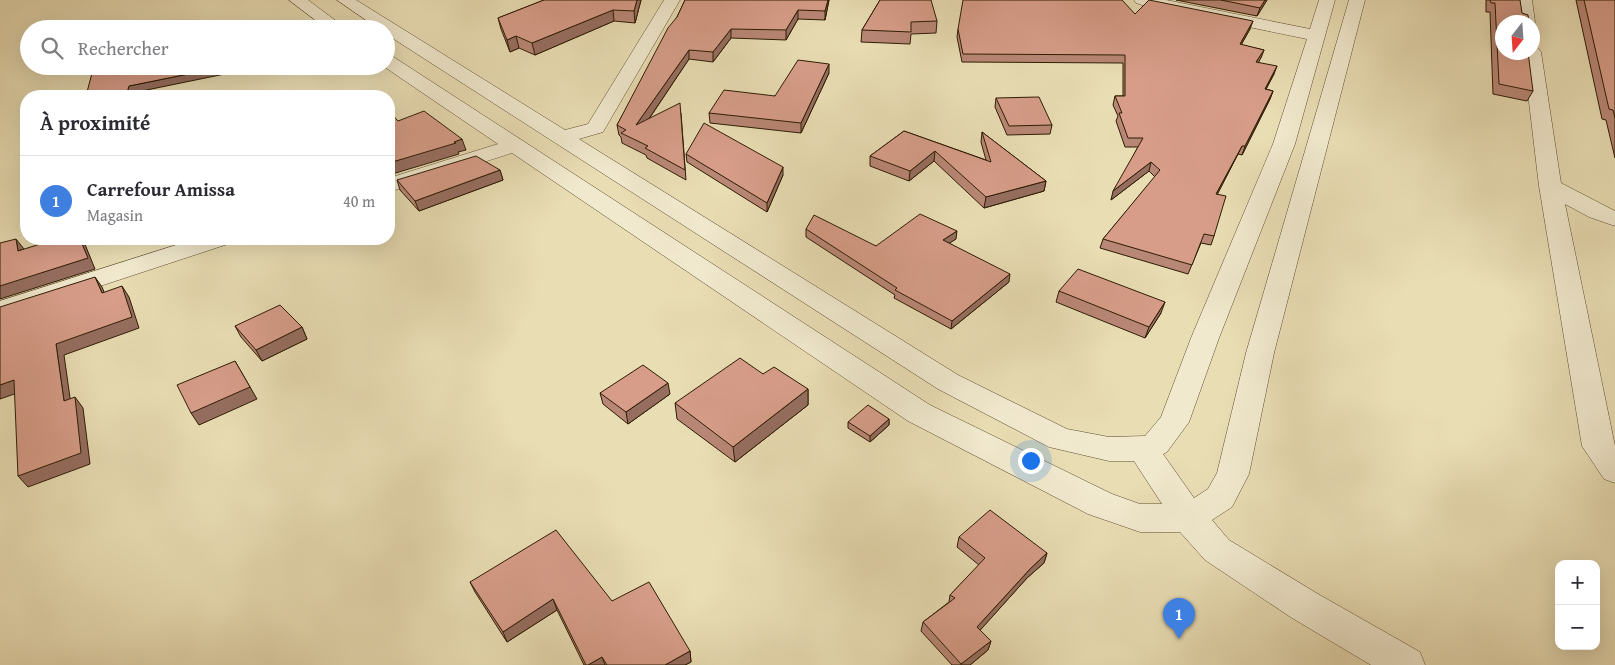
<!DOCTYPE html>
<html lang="fr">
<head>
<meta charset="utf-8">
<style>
  body { margin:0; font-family:"Gentium Book Plus",serif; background:#f7f7f7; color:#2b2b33 }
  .controls { position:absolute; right:15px; bottom:15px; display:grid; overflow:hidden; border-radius:10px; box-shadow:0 5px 20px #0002 }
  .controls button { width:45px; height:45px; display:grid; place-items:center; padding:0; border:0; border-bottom:1px solid #e1e1e2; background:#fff; color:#2b2b33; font:25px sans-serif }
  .compass { position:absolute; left:1495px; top:15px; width:45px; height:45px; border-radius:50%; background:#fff; box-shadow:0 5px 20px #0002; rotate:197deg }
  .you { position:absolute; left:1030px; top:460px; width:18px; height:18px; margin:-12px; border:4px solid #fff; border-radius:50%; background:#1a73e8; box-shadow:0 0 0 8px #1a73e833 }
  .badge { display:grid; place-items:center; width:32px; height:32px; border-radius:50%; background:#0b8043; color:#fff; font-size:16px; font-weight:700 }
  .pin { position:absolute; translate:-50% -41px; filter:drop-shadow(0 1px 2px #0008) }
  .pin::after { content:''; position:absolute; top:26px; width:18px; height:15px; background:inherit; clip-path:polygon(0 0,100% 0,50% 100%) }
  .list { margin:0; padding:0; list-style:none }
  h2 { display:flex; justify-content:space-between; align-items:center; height:65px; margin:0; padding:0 20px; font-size:21px }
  h2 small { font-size:16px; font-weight:400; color:#7c7c81 }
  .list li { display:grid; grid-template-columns:32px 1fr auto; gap:15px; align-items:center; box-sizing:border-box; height:90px; padding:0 20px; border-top:1px solid #e1e1e2 }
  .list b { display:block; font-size:19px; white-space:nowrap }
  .list p { margin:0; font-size:16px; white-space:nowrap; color:#7c7c81 }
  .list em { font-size:16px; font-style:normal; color:#7c7c81 }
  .icon { flex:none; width:28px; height:28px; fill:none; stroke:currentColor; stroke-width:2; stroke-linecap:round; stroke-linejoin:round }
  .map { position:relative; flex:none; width:1615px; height:665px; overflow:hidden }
  .search { position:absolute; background:#fff; box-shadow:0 5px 20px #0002; left:20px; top:20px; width:375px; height:55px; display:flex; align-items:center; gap:12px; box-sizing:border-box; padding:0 18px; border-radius:28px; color:#7c7c81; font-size:19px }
  .panel { position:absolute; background:#fff; box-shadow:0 5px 20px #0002; left:20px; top:90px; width:375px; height:155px; border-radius:20px }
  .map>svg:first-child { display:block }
</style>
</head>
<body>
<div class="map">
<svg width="1615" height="665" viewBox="0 0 1615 665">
  <rect width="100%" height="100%" fill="#e9ddb4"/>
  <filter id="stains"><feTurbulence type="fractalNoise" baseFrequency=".004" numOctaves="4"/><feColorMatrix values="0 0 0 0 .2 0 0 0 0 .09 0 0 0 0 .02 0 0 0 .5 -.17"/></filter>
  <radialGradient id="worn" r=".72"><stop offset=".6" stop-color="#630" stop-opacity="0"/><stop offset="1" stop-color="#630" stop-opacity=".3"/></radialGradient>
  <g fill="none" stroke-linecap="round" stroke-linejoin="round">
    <defs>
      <g id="minor">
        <polygon points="289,0 308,0 347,29 327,29"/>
        <polygon points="337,0 356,0 565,130 588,124 664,0 680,0 603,132 579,139 958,375 1067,429 1109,437 1145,436 1161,417 1191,338 1273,144 1307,39 1142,5 1136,3 1134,0 1166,0 1310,29 1319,0 1335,0 1295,144 1219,338 1189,422 1167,452 1163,454 1194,498 1208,489 1217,473 1246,353 1349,0 1365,0 1274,353 1249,474 1232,507 1212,520 1229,540 1318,594 1420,652 1425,665 1371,665 1292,618 1205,560 1180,532 1140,532 1088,514 908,421 512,153 389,192 389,178 498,144 383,66 386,66 386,55 392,56 930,405 1112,494 1140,504 1162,504 1134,461 1109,461 1049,447 938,389 386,34 386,29 379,29"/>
        <polygon points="1516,0 1532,0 1535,22 1533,26 1532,22 1519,22"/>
        <polygon points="1532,47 1538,48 1541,52 1561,183 1615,211 1615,226 1589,217 1565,204 1615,446 1615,483 1604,479 1582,446 1539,186 1523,52 1532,52"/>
        <polygon points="195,239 231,239 228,244 0,319 0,301"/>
      </g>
    </defs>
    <!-- minor casing -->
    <use href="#minor" stroke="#5c4c2f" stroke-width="1"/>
    <!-- minor -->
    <use href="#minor" fill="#f1e9ce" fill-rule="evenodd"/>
  </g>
  <!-- wall -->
  <g fill="#b98776" stroke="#2d1c03">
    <polygon points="544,0 641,0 635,23 614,21 535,55 519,48 510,52 501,29 498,18"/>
    <polygon points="685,0 829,0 825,20 798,19 786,40 731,38 713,62 689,59 649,119 681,113 686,180 647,158 646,155 622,143 621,137 619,135 617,125 677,17"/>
    <polygon points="880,0 937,21 936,33 911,34 910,44 861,42 862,30"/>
    <polygon points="1176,0 1267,0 1257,16"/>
    <polygon points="1486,0 1520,0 1502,22 1533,91 1527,101 1493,94 1490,12 1486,12"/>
    <polygon points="1576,0 1615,0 1615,158 1606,120 1602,119"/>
    <polygon points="1135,14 1250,29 1241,45 1264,50 1258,62 1274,74 1266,89 1273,91 1270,99 1242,155 1238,154 1217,194 1214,236 1211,245 1201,243 1188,274 1100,248 1103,239 1155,177 1149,171 1111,200 1138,147 1125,147 1116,121 1118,116 1113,105 1115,96 1123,96 1123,63 962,62 957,37 958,29"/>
    <polygon points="829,73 801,133 710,123 709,113 775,96"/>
    <polygon points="996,98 1052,125 1050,134 1007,135 995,107"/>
    <polygon points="904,131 986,160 981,142 982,132 1046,181 1044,191 984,208 934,161 909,181 870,166 870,156"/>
    <polygon points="686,154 783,175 767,212 687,162"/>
    <polygon points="500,170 503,180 419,211 400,190 397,180"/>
    <polygon points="806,229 876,246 956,239 949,243 1009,282 951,329 894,298 895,295 806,237"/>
    <polygon points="1059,291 1161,313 1145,338 1056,302"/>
    <polygon points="235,326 302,327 307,339 262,361 241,337"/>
    <polygon points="763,374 808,389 808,405 735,462 677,419 675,403"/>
    <polygon points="600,393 670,394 628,424 603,404"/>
    <polygon points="889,419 889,425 870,442 848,428 848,422"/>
    <polygon points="959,537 1047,553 1044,563 1027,578 980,630 991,641 988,650 970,665 952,665 921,631 923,622 949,602 950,595 979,565 957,547"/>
    <polygon points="470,582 612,601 690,651 691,662 685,665 584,665 557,610 507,642 475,592"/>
  </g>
  <!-- shaded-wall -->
  <g fill="#966e60" stroke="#2d1c03">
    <polygon points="637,0 641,0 635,23 634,11"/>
    <polygon points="828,0 829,0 825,20 825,11"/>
    <polygon points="1265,0 1267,0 1257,16 1260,8"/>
    <polygon points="613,10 614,21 535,55 532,43"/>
    <polygon points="798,10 798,19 786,40 786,30"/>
    <polygon points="1253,21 1250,29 1237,52 1240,44"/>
    <polygon points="731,29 731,38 713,62 713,52"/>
    <polygon points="516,36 519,48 510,52 507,40"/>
    <polygon points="689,50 689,59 638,135 636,125"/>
    <polygon points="1264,50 1261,58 1254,70 1256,62"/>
    <polygon points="829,64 829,73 801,133 801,123"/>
    <polygon points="228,66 253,66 254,68 132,93 131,96 126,96 129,86"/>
    <polygon points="1277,66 1274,74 1262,97 1265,89"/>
    <polygon points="1273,91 1270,99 1242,155 1245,146"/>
    <polygon points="462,139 466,150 458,152 459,154 389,175 389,163"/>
    <polygon points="1242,146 1238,154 1213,203 1216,194"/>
    <polygon points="935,151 934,161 909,181 910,171"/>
    <polygon points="1151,162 1149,171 1111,200 1113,191"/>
    <polygon points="783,167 783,175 767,212 767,203"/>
    <polygon points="500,170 503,180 419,211 415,201"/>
    <polygon points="1046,181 1044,191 984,208 986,197"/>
    <polygon points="957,231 956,239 942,248 943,240"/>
    <polygon points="16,239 24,249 18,251"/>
    <polygon points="80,239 82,239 84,242 95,269 0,299 0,286"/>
    <polygon points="1010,274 1009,282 951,329 952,321"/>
    <polygon points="95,277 102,287 109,304 102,293"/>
    <polygon points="122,286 129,297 139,328 64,355 72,412 64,401 56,344"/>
    <polygon points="1165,302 1161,313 1145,338 1149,327"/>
    <polygon points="302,327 307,339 262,361 256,350"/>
    <polygon points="235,361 257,399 199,425 191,413"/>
    <polygon points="14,380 23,391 0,399 0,385"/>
    <polygon points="668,383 670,394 628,424 626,412"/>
    <polygon points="808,389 808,405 735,462 733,447"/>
    <polygon points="75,397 83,408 90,464 28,487 18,476"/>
    <polygon points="889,419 889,425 870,442 870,436"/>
    <polygon points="1047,553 1044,563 1027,578 975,636 977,627 1030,569"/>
    <polygon points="553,599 557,610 507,642 503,632"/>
    <polygon points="991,641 988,650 970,665 961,665 961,664"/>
    <polygon points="690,651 691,662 685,665 665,665"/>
    <polygon points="602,657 605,665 588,665"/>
  </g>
  <!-- building -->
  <g fill="#d79d89" stroke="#2d1c03">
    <polygon points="544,0 637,0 634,11 613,10 532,43 516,36 507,40 498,18"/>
    <polygon points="685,0 828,0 825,11 798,10 786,30 731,29 713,52 689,50 636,125 680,103 685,170 645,148 648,146 621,133 626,130 617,125 668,28 677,17"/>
    <polygon points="880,0 931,0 937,21 911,22 911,32 862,30"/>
    <polygon points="963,0 1122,0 1135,14 1149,0 1253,21 1240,44 1264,50 1256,62 1277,66 1265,89 1273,91 1245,146 1242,146 1216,194 1226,196 1214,236 1204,234 1192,265 1103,239 1160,170 1151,162 1113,191 1143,138 1128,138 1119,113 1122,113 1115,96 1125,96 1125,55 963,54 958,29"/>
    <polygon points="1221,0 1265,0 1260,8"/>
    <polygon points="1490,0 1520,0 1522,13 1528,15 1529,22 1502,22 1502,52 1528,52 1533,91 1499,84 1495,3 1491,3"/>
    <polygon points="1584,0 1615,0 1615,118 1613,110 1609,109"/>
    <polygon points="243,25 244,29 226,29"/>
    <polygon points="798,60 829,64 801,123 709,113 724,90 775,96"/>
    <polygon points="90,66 228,66 129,86 126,96 86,96 92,73"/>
    <polygon points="374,93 376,96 363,96"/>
    <polygon points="1039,97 1052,125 1009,126 996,98"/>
    <polygon points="389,111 398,121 424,111 462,139 454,142 456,143 389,163"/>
    <polygon points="704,123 783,167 767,203 686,154"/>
    <polygon points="904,131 991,162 982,132 1046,181 986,197 935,151 910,171 870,156"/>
    <polygon points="476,156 500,170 415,201 397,180"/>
    <polygon points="920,214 957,231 943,240 1010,274 952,321 895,290 897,288 806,229 814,215 876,246"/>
    <polygon points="16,239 18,251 56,239 80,239 88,258 0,286 0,243"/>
    <polygon points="1078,269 1165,302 1149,327 1059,291"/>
    <polygon points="95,277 102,293 122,286 132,317 56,344 64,401 75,397 81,453 18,476 14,380 0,385 0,307"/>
    <polygon points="280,305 302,327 256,350 235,326"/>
    <polygon points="740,358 763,374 774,367 808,389 733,447 675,403"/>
    <polygon points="235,361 250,387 191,413 177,385"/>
    <polygon points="643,365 668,383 626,412 600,393"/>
    <polygon points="868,405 889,419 870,436 848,422"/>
    <polygon points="990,510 1047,553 1030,569 977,627 991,641 961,664 923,622 955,598 950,595 985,558 959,537"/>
    <polygon points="556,530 612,601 649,582 690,651 665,665 607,665 602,657 588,665 586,665 553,599 503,632 470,582"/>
  </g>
  <rect width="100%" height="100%" filter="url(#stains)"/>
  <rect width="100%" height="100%" fill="url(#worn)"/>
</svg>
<div class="controls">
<button>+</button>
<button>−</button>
</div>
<svg class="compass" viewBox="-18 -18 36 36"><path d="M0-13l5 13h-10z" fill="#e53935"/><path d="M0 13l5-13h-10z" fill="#7c7c81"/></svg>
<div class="you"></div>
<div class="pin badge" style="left:1179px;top:639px;background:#3f7fe0">1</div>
<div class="search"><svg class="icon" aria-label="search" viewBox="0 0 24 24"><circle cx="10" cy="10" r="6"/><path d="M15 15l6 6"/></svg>Rechercher</div>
<section class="panel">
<h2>À proximité<small></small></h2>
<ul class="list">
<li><span class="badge" style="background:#3f7fe0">1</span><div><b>Carrefour Amissa</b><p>Magasin</p></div><em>40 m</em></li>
</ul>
</section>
</div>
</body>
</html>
